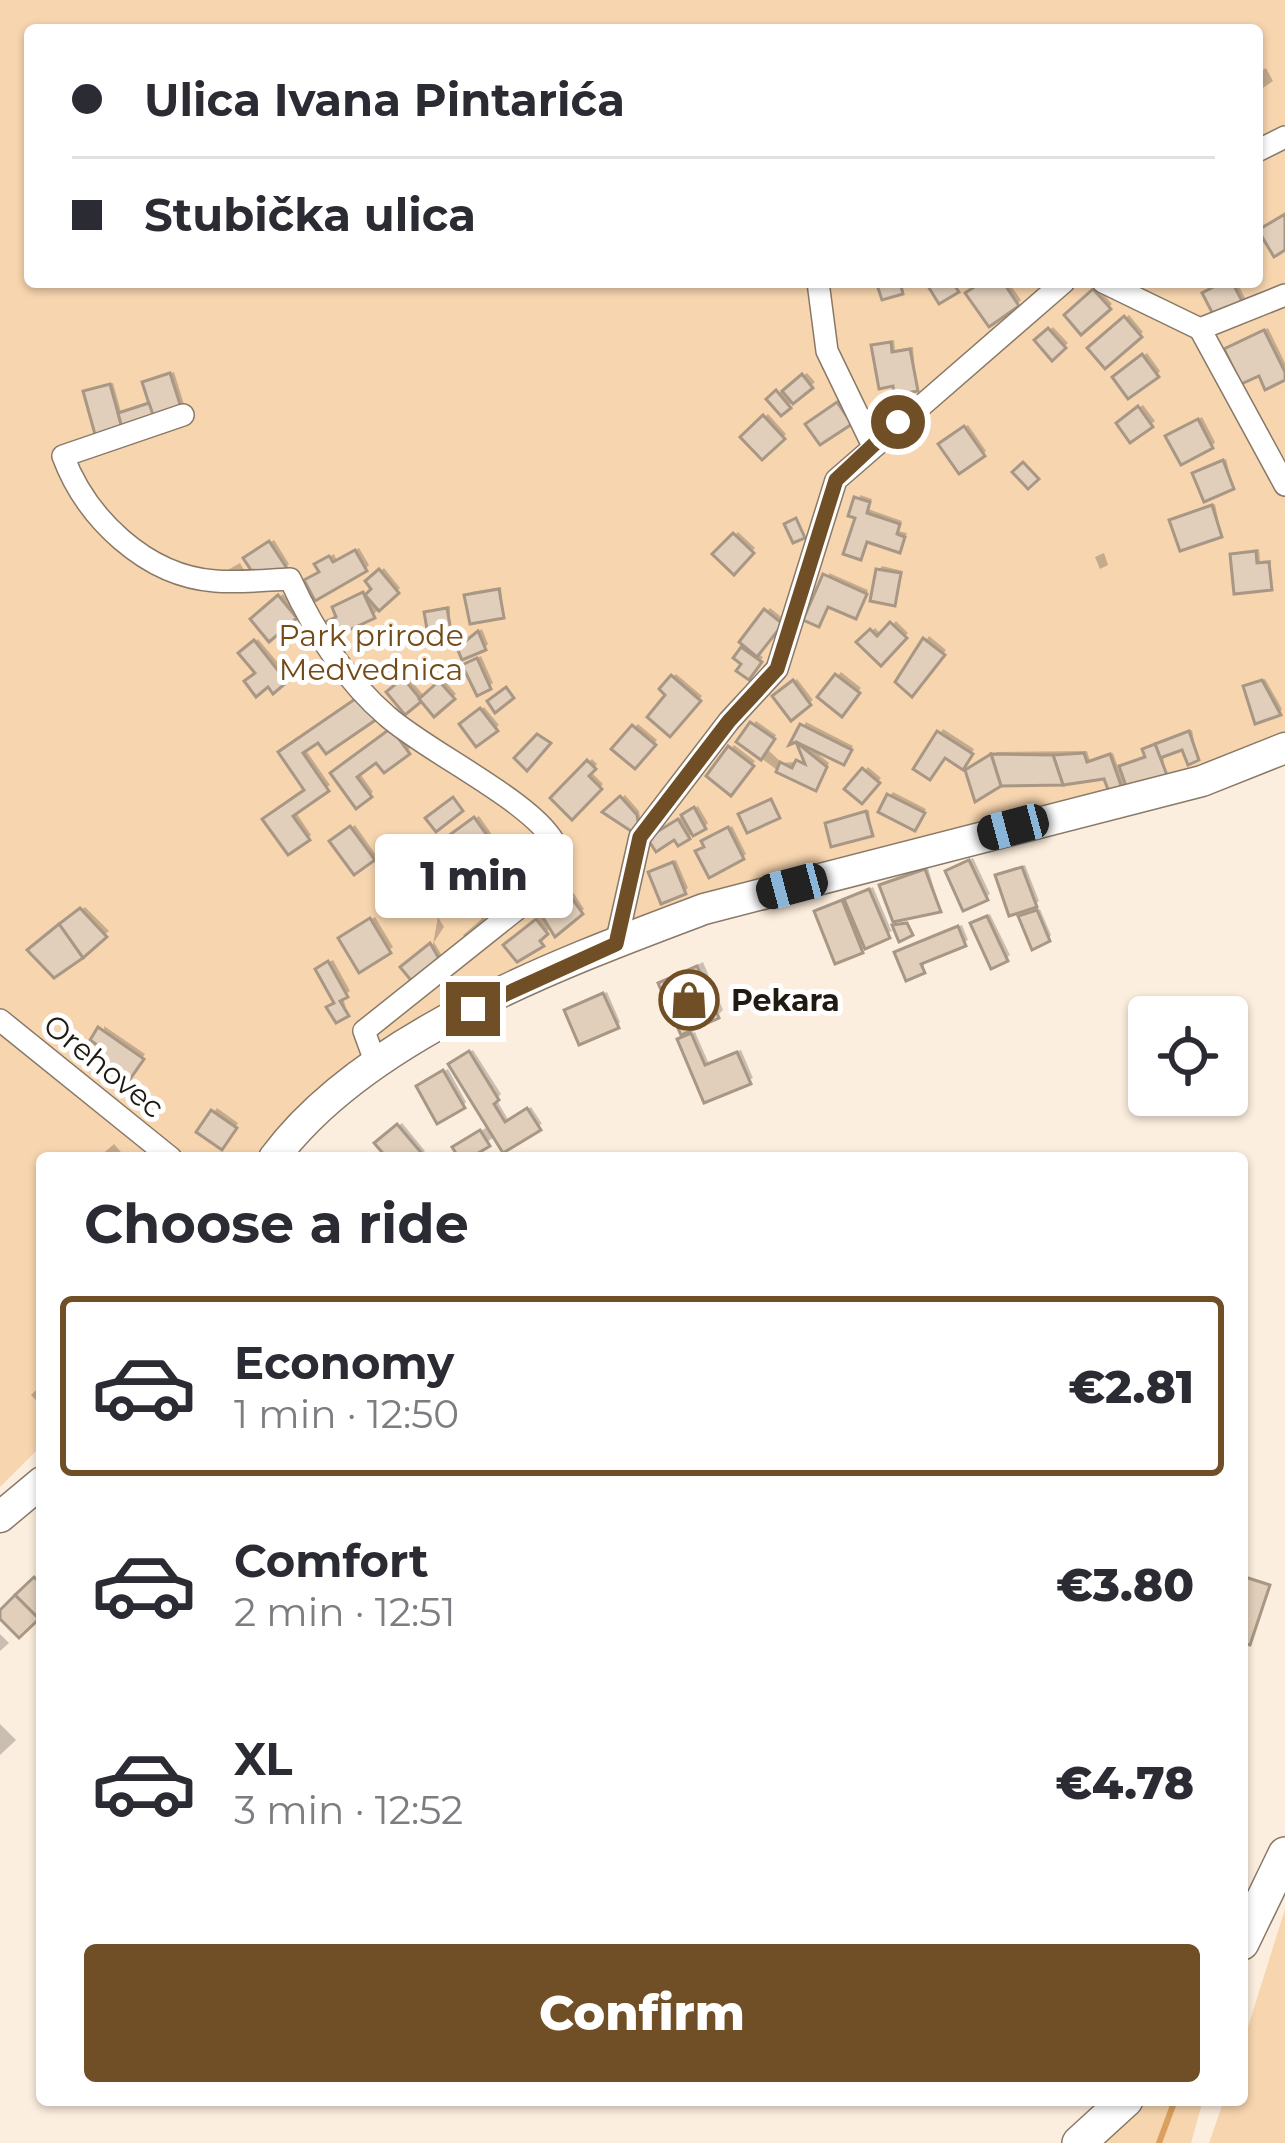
<!DOCTYPE html>
<html lang="en">
<head>
<meta charset="utf-8">
<style>
	:root { --surface:#fff; --page:#f2f2f3; --text:#2b2b33; --muted:#7c7c81; --line:#e1e1e2; --accent:#704e26 }
	body { margin:0; font-family:Montserrat,sans-serif; background:var(--page); color:var(--text); height:100vh; display:flex; flex-direction:column; font-size:45px; white-space:nowrap }
	* { box-sizing:border-box; margin:0 }
	p { font-size:39px; color:var(--muted) }
	.icon { flex:none; width:66px; height:66px; fill:none; stroke:currentColor; stroke-width:2; stroke-linecap:round; stroke-linejoin:round }
	.map { position:relative; flex:1; overflow:hidden }
	.details { position:absolute; left:36px; top:1152px; width:1212px; height:954px; display:flex; flex-direction:column; background:var(--surface); border-radius:12px; box-shadow:0 3px 9px #0004 }
	.details>* { flex:none }
	.banner { position:absolute; left:24px; top:24px; width:1239px; height:264px; border-radius:12px; box-shadow:0 3px 9px #0004; display:grid; align-content:center; height:264px; padding:0 48px; background:var(--surface) }
	.controls { position:absolute; left:1128px; top:996px; display:grid; gap:24px }
	.controls a { display:grid; place-items:center; width:120px; height:120px; border-radius:12px; background:var(--surface); box-shadow:0 3px 9px #0004; font-size:60px }
	.end { position:absolute; width:54px; height:54px; margin:-27px; border:15px solid #704e26; background:#fff; box-shadow:0 0 0 6px #fff }
	.from { border-radius:50% }
	.bubble { position:absolute; height:84px; border-radius:12px; background:var(--surface); box-shadow:0 3px 9px #0004; font-size:39px; font-weight:800; line-height:84px; text-align:center }
	.car { position:absolute; width:36px; height:72px; margin:-36px -18px; border-radius:15px; box-shadow:0 0 9px 3px #0007; background:linear-gradient(#222 24%,#8ab4d8 0 40%,#222 0 76%,#8ab4d8 0 86%,#222 0) }
	.banner b { display:flex; align-items:center; gap:42px; height:114px; font-size:45px }
	.banner b+b { border-top:3px solid var(--line) }
	.banner i { width:30px; height:30px; background:var(--text) }
	ul { padding:0; list-style:none }
	li { display:flex; align-items:center; gap:36px; height:180px; margin:0 24px 18px; padding:0 24px; border:6px solid transparent; border-radius:12px }
	li div { flex:1 }
	li b { display:block; font-size:45px }
	li em { font-style:normal; font-weight:800 }
	li.selected { border-color:var(--accent) }
	li>.icon { width:108px; height:108px; stroke-width:1.5 }
	h2 { padding:0 48px; font-size:54px; line-height:144px }
	.button { display:flex; gap:24px; margin-top:auto; padding:24px 48px }
	.button a { flex:1; height:138px; border-radius:12px; background:var(--accent); color:#fff; font-size:48px; font-weight:800; line-height:138px; text-align:center }
	.map>svg:first-child { display:block }
	.green { fill:#f7d5af; fill-rule:evenodd }
	.shadow { fill:#0003 }
	.lines { fill:none; stroke-linecap:round; stroke-linejoin:round }
	.stream { stroke:#daa15e; stroke-width:6 }
	.building { fill:#e1cfbb; stroke:#a89785; stroke-width:3 }
	.minor-casing { stroke:#897967; stroke-width:24 }
	.secondary-casing { stroke:#897967; stroke-width:33 }
	.primary-casing { stroke:#897967; stroke-width:36 }
	.minor { stroke:#fff; stroke-width:21 }
	.secondary { stroke:#fff; stroke-width:30 }
	.primary { stroke:#fff; stroke-width:33 }
	.route { stroke:#704e26; stroke-width:15 }
	.labels { text-anchor:middle; dominant-baseline:central; stroke-width:10; stroke-linejoin:round; paint-order:stroke }
	.park-label { font-size:30px; fill:#724b19; stroke:#fff }
	.poi-label { font-size:30px; font-weight:bold; fill:#211a13; stroke:#fff; text-anchor:start }
	.street-label { font-size:30px; fill:#211a13; stroke:#fff }
</style>
</head>
<body>
<div class="map">
<svg width="1285" height="2143" viewBox="0 0 1285 2143">
	<rect width="100%" height="100%" fill="#fceede"/>
	<g class="green">
		<path d="M0 0H1285V733L1071 814 738 900 473 1009 268 1158H42V1445L0 1487ZM30 30H1257V282H30Z"/>
		<path d="M1285 1909V2143H1209L1224 2100H1242V2046Z"/>
		<path d="M1146 2100H1203L1191 2143H1102Z"/>
	</g>
	<g class="shadow">
		<path d="M1266 68 1273 81 1257 92V73Z"/>
		<path d="M985 282H1008L1021 300 1017 304Z"/>
		<path d="M1225 282H1237L1245 298 1242 301Z"/>
		<path d="M1098 288 1112 304 1081 331 1068 315Z"/>
		<path d="M1129 315 1143 332 1106 365 1091 348Z"/>
		<path d="M1053 327 1068 343 1053 356 1038 341Z"/>
		<path d="M1268 328 1285 363V377L1260 372 1231 346Z"/>
		<path d="M894 340 895 350 913 347 916 388 874 346Z"/>
		<path d="M1147 353 1160 371 1157 375 1119 374Z"/>
		<path d="M174 372 188 417 124 439 87 392 113 383 121 412 152 402 149 380Z"/>
		<path d="M807 373 815 382 781 412 770 399Z"/>
		<path d="M1143 405 1155 421 1131 439 1123 420Z"/>
		<path d="M768 414 786 434 762 456 744 437Z"/>
		<path d="M1202 417 1215 442 1212 446 1172 433Z"/>
		<path d="M968 425 986 451 983 454 945 441Z"/>
		<path d="M1226 459 1233 487 1195 473 1199 470Z"/>
		<path d="M860 495 872 499 868 509 902 521 898 531 907 533 899 550 869 540 861 557Z"/>
		<path d="M1215 504 1221 534 1172 520 1176 517Z"/>
		<path d="M738 532 755 548 734 570 716 554Z"/>
		<path d="M274 540 289 564 286 567 251 555Z"/>
		<path d="M359 548 369 565 365 569 322 571V561L334 554 337 561Z"/>
		<path d="M1259 549 1260 561 1271 560 1270 587 1233 555Z"/>
		<path d="M1104 553 1108 565 1100 569 1095 557Z"/>
		<path d="M240 563 249 579 223 574 226 571Z"/>
		<path d="M882 566 903 571 894 603 879 570Z"/>
		<path d="M384 568 400 588 373 615 339 616V604L375 589 369 581Z"/>
		<path d="M829 573 868 590 858 612 829 604Z"/>
		<path d="M501 587 503 615 468 596 471 592Z"/>
		<path d="M283 594 299 612 270 637 254 619Z"/>
		<path d="M450 606V628L427 613 431 610Z"/>
		<path d="M770 608 784 619 757 653 763 657 752 672 745 663 743 642Z"/>
		<path d="M896 621 908 633 881 662 861 642 875 628 882 635Z"/>
		<path d="M482 629 488 644 484 648 470 636Z"/>
		<path d="M929 636 946 650 912 693 899 681Z"/>
		<path d="M258 639 289 676 274 690 242 653Z"/>
		<path d="M481 656 493 683 489 686 465 665Z"/>
		<path d="M841 672 861 688 841 713 821 697Z"/>
		<path d="M676 674 702 696 670 733V695L663 689Z"/>
		<path d="M408 677 425 697 444 680 456 694 435 713 421 698 405 710 390 692Z"/>
		<path d="M797 679 813 700 791 716 776 696Z"/>
		<path d="M1265 679 1282 709 1279 713 1246 687Z"/>
		<path d="M484 707 499 725 477 743 463 724Z"/>
		<path d="M756 721 776 735 767 749 782 763 807 761 798 738 806 722 853 746 847 758 812 749 829 763 819 784 777 770 740 742Z"/>
		<path d="M638 724 657 740 635 765 615 748Z"/>
		<path d="M396 727 411 748 377 759 359 772 373 792 357 805 334 773Z"/>
		<path d="M943 729 974 749 966 762 945 755 917 768Z"/>
		<path d="M1192 730 1197 758 1184 746 1163 754 1165 772 1121 788 1106 776 972 767 997 752 1087 751 1090 761 1113 753 1119 770 1147 756 1149 746Z"/>
		<path d="M319 739 305 749 330 785 295 811 311 835 308 838 266 819 308 789 285 749Z"/>
		<path d="M734 745 755 761 731 792 710 776Z"/>
		<path d="M592 759 597 764 591 772 603 784 572 816 554 798Z"/>
		<path d="M868 767 881 778 862 800 849 789Z"/>
		<path d="M893 792 926 809 918 824 890 796Z"/>
		<path d="M625 795 639 811 642 831 607 812Z"/>
		<path d="M698 806 708 823 705 826 688 837 655 835Z"/>
		<path d="M869 810 871 833 828 824 832 820Z"/>
		<path d="M479 816 493 836 490 839 441 844Z"/>
		<path d="M355 825 376 855 373 858 336 838Z"/>
		<path d="M732 826 746 854 742 857 707 846 708 838Z"/>
		<path d="M973 858 990 894 986 897 952 868Z"/>
		<path d="M676 860 688 888 684 891 652 872Z"/>
		<path d="M1025 865 1039 901 1026 913 1040 909 1051 935 1048 939 1022 917 1034 904 999 876Z"/>
		<path d="M928 868 940 909 883 885 886 882Z"/>
		<path d="M873 887 891 930 908 924 912 932 901 938 896 928 862 950 818 912Z"/>
		<path d="M571 889 584 909 556 933 552 926 542 936V944L507 945Z"/>
		<path d="M85 907 109 931 55 974 32 950Z"/>
		<path d="M990 914 1010 955 1006 958 977 920Z"/>
		<path d="M375 917 393 947 360 969 345 935Z"/>
		<path d="M438 917 444 927 434 942 446 963 404 967 433 944Z"/>
		<path d="M484 917 493 928 477 952 463 935Z"/>
		<path d="M962 925 968 940 924 959V971L901 949Z"/>
		<path d="M333 960 350 991 343 996 347 1014 322 966Z"/>
		<path d="M703 962 723 1010 717 1016 662 983Z"/>
		<path d="M607 992 620 1022 617 1026 571 1007Z"/>
		<path d="M104 1026 145 1054 131 1075 105 1047Z"/>
		<path d="M695 1032 709 1064 741 1050 753 1078 706 1099 685 1036Z"/>
		<path d="M473 1050 501 1094 496 1099 509 1121 531 1107 542 1124 496 1136 462 1158 459 1144 489 1126 455 1061Z"/>
		<path d="M448 1069 466 1102 463 1106 423 1083Z"/>
		<path d="M217 1108 238 1123 225 1143 200 1131Z"/>
		<path d="M402 1123 425 1151 417 1158H391L378 1143Z"/>
		<path d="M114 1144 126 1158H98Z"/>
		<path d="M42 1384V1407L31 1395Z"/>
		<path d="M0 1634 9 1643 0 1651Z"/>
		<path d="M0 1724 16 1740 0 1755Z"/>
	</g>
	<g class="lines">
		<path class="stream" d="M1159 2143 1175 2100"/>
	</g>
	<g class="building">
		<path d="M1285 214V250L1274 257 1258 230Z"/>
		<path d="M876 282H900L903 294 882 300Z"/>
		<path d="M952 282 959 292 939 304 926 283Z"/>
		<path d="M982 282H1003L1019 306 989 327 965 293Z"/>
		<path d="M1223 282H1232L1243 303 1215 318 1202 293Z"/>
		<path d="M1093 289 1111 309 1081 335 1064 315Z"/>
		<path d="M1124 316 1142 337 1105 369 1087 348Z"/>
		<path d="M1048 328 1066 348 1052 361 1034 340Z"/>
		<path d="M1264 330 1285 372V380L1265 390 1259 376 1241 384 1224 349Z"/>
		<path d="M891 342 892 352 910 349 918 391 894 395 893 386 879 389 871 345Z"/>
		<path d="M1142 354 1159 377 1128 399 1112 377Z"/>
		<path d="M170 373 186 423 158 432 142 382Z"/>
		<path d="M802 374 813 388 793 404 782 391Z"/>
		<path d="M110 384 126 442 99 449 83 391Z"/>
		<path d="M776 390 791 408 781 416 766 399Z"/>
		<path d="M837 402 852 424 820 445 805 424Z"/>
		<path d="M149 403 154 418 122 428 118 413Z"/>
		<path d="M1138 406 1153 427 1130 443 1116 423Z"/>
		<path d="M763 415 785 439 762 460 740 437Z"/>
		<path d="M1198 419 1213 448 1181 465 1165 436Z"/>
		<path d="M964 426 985 456 959 474 938 444Z"/>
		<path d="M1223 460 1234 489 1204 502 1192 473Z"/>
		<path d="M1023 462 1039 479 1028 489 1012 472Z"/>
		<path d="M854 497 870 502 867 513 900 524 897 534 905 537 900 553 867 542 861 560 843 554 855 518 848 516Z"/>
		<path d="M1212 505 1222 537 1180 551 1169 520Z"/>
		<path d="M796 518 805 538 793 543 784 524Z"/>
		<path d="M733 533 754 553 734 575 712 554Z"/>
		<path d="M269 541 288 570 262 587 243 558Z"/>
		<path d="M355 550 367 571 315 601 304 580 319 572 314 564 329 556 333 562Z"/>
		<path d="M1256 551 1257 563 1269 562 1272 590 1234 594 1230 554Z"/>
		<path d="M379 569 399 593 379 611 365 595 371 589 365 581Z"/>
		<path d="M876 569 901 573 895 606 870 601Z"/>
		<path d="M823 574 867 594 856 619 828 607 819 627 803 620Z"/>
		<path d="M499 589 504 618 470 624 464 595Z"/>
		<path d="M363 592 375 618 334 637 327 621 336 617 332 607Z"/>
		<path d="M278 595 297 618 269 642 250 619Z"/>
		<path d="M447 608 451 631 428 635 424 612Z"/>
		<path d="M764 609 783 624 757 657 739 642Z"/>
		<path d="M890 622 907 638 881 666 856 642 870 629 877 636Z"/>
		<path d="M478 631 486 650 462 660 457 648Z"/>
		<path d="M923 638 945 655 912 697 895 682Z"/>
		<path d="M254 640 287 682 273 694 268 687 256 697 244 681 255 673 238 653Z"/>
		<path d="M741 647 762 662 749 680 736 671 741 664 733 658Z"/>
		<path d="M477 658 491 689 477 696 462 665Z"/>
		<path d="M835 674 860 693 842 717 817 697Z"/>
		<path d="M671 675 701 701 670 737 647 717 665 695 659 689Z"/>
		<path d="M403 678 422 701 405 715 386 692Z"/>
		<path d="M793 680 811 705 791 721 772 696Z"/>
		<path d="M1262 680 1281 715 1255 724 1243 686Z"/>
		<path d="M439 681 455 699 434 717 419 699Z"/>
		<path d="M506 687 514 698 495 713 487 701Z"/>
		<path d="M361 695 377 719 326 754 318 743 303 753 329 791 293 816 310 840 288 855 262 819 304 790 278 752Z"/>
		<path d="M480 708 498 731 476 747 459 724Z"/>
		<path d="M750 722 775 739 761 760 736 742Z"/>
		<path d="M800 724 852 750 844 765 796 742 789 745Z"/>
		<path d="M632 725 656 745 635 769 611 749Z"/>
		<path d="M391 728 410 754 384 773 376 763 357 777 372 797 356 809 330 773Z"/>
		<path d="M937 731 973 754 963 770 945 758 930 780 913 769Z"/>
		<path d="M1189 731 1199 760 1188 765 1182 750 1160 758 1155 744Z"/>
		<path d="M537 734 551 743 527 771 514 758Z"/>
		<path d="M796 742 827 767 816 791 776 772 780 762 792 768 796 760 805 764Z"/>
		<path d="M1155 744 1167 775 1127 789 1119 766 1145 757 1142 749Z"/>
		<path d="M728 746 754 766 731 796 706 776Z"/>
		<path d="M1084 753 1087 762 1110 754 1123 791 1110 795 1104 779 1063 785 1053 755Z"/>
		<path d="M991 754 1053 755 1063 785 1001 786Z"/>
		<path d="M991 754 1001 786 975 802 965 770Z"/>
		<path d="M587 760 596 769 589 776 602 789 572 820 550 798Z"/>
		<path d="M862 768 880 783 862 804 844 789Z"/>
		<path d="M887 794 925 813 915 831 878 812Z"/>
		<path d="M620 796 637 815 640 837 602 812Z"/>
		<path d="M453 797 463 811 436 832 425 818Z"/>
		<path d="M771 799 780 818 747 833 738 814Z"/>
		<path d="M694 807 706 829 693 836 681 815Z"/>
		<path d="M866 811 873 836 831 847 825 823Z"/>
		<path d="M474 817 492 842 450 871 433 847Z"/>
		<path d="M678 819 690 839 678 846 674 840 656 852 647 838Z"/>
		<path d="M350 826 375 860 354 875 329 841Z"/>
		<path d="M728 827 744 859 709 878 695 851 704 847 701 841Z"/>
		<path d="M969 860 988 900 963 911 945 871Z"/>
		<path d="M673 862 686 894 661 904 648 872Z"/>
		<path d="M1022 867 1037 907 1009 916 995 875Z"/>
		<path d="M925 869 941 912 893 922 879 885Z"/>
		<path d="M869 889 890 938 865 949 844 899Z"/>
		<path d="M566 890 583 914 555 937 539 911Z"/>
		<path d="M487 892 497 904 482 917 473 905Z"/>
		<path d="M842 900 863 953 835 964 814 911Z"/>
		<path d="M80 908 107 937 83 958 59 924Z"/>
		<path d="M1037 910 1050 941 1032 950 1018 916Z"/>
		<path d="M987 916 1008 961 991 969 970 923Z"/>
		<path d="M370 918 391 953 359 973 338 938Z"/>
		<path d="M536 919 548 934 540 941 544 946 517 962 503 945Z"/>
		<path d="M907 923 913 935 899 942 892 925Z"/>
		<path d="M59 924 83 958 54 978 27 950Z"/>
		<path d="M958 926 966 946 921 964 925 973 906 981 894 952Z"/>
		<path d="M430 943 445 969 419 990 400 967Z"/>
		<path d="M328 961 348 997 340 1001 349 1016 336 1023 326 1007 334 1003 315 969Z"/>
		<path d="M697 966 719 1018 681 1035 658 983Z"/>
		<path d="M603 993 619 1028 579 1045 564 1010Z"/>
		<path d="M98 1027 144 1059 128 1082 94 1059 101 1048 90 1040Z"/>
		<path d="M691 1033 705 1065 737 1052 751 1084 704 1103 677 1039Z"/>
		<path d="M469 1051 499 1100 494 1104 505 1122 527 1108 541 1130 503 1153 448 1064Z"/>
		<path d="M443 1070 465 1108 437 1124 416 1086Z"/>
		<path d="M211 1110 237 1128 222 1150 196 1132Z"/>
		<path d="M397 1124 424 1156 422 1158H387L374 1143Z"/>
		<path d="M480 1130 490 1146 470 1158H459L452 1147Z"/>
		<path d="M1242 1576 1270 1585 1250 1645 1242 1643Z"/>
		<path d="M34 1577 42 1585V1622L15 1595Z"/>
		<path d="M15 1595 39 1619 19 1638 0 1619V1610Z"/>
	</g>
	<g class="lines">
		<g class="minor-casing">
			<g id="minor">
				<path d="M1257 151 1285 137"/>
				<path d="M818 282 827 351 872 444"/>
				<path d="M1103 282 1200 329 1285 295"/>
				<path d="M1200 329 1285 485"/>
				<path d="M183 415 63 456C86 518 146 576 215 581 239 583 266 580 290 579 313 629 345 680 387 716 427 752 538 804 556 846 560 854 560 866 561 874L364 1031 376 1064"/>
				<path d="M616 944 640 837 729 721 777 669 836 480 1064 282"/>
				<path d="M0 1020 171 1158"/>
			</g>
		</g>
		<g class="secondary-casing">
			<g id="secondary">
				<path d="M274 1158C365 1035 563 962 704 909L1202 781 1285 748"/>
				<path d="M0 1517 42 1482"/>
			</g>
		</g>
		<g class="primary-casing">
			<g id="primary">
				<path d="M1242 1943 1285 1854"/>
				<path d="M1079 2143 1126 2100"/>
			</g>
		</g>
		<use href="#minor" class="minor"/>
		<use href="#secondary" class="secondary"/>
		<use href="#primary" class="primary"/>
	</g>
	<g class="lines">
		<path class="route" d="M473 1009 616 944 640 837 729 721 777 669 836 480 898 422"/>
	</g>
	<defs>
		<g id="shop-ring" transform="scale(3)"><circle r="9.5" fill="#fff" stroke="#704e26" stroke-width="1.5"/><path d="M-5-2.5h2.3a2.7 3.5 0 0 1 5.4 0H5L5.5 6h-11ZM-1.5-2.5h3a1.5 2.3 0 0 0-3 0Z" fill="#704e26"/></g>
	</defs>
	<g fill-rule="evenodd">
		<use href="#shop-ring" x="689" y="1000"/>
	</g>
	<g class="labels">
		<g class="park-label">
			<text x="371" y="635">Park prirode<tspan x="371" dy="34">Medvednica</tspan></text>
		</g>
		<g class="poi-label">
			<text x="731" y="1000">Pekara</text>
		</g>
		<g class="street-label">
			<text transform="translate(104 1066) rotate(39)">Orehovec</text>
		</g>
	</g>
</svg>
<div class="controls">
<a><svg class="icon" aria-label="locate" viewBox="0 0 24 24"><circle cx="12" cy="12" r="6"/><path d="M12 2v4M12 18v4M2 12h4M18 12h4"/></svg></a>
</div>
<i class="end from" style="left:898px;top:422px"></i>
<i class="end" style="left:473px;top:1009px"></i>
<div class="bubble" style="left:375px;top:834px;width:198px">1 min</div>
<i class="car" style="left:1013px;top:827px;rotate:255deg"></i>
<i class="car" style="left:792px;top:886px;rotate:255deg"></i>
<div class="banner">
<b><i class="from"></i>Ulica Ivana Pintarića</b>
<b><i></i>Stubička ulica</b>
</div>
<section class="details">
<h2>Choose a ride</h2>
<ul>
<li class="selected"><svg class="icon" aria-label="car" viewBox="0 0 24 24"><path d="M5 17H2v-5l4-1 3-4h7l3 4 3 1v5h-3M9 17h6M6 11h13"/><circle cx="7" cy="17" r="2"/><circle cx="17" cy="17" r="2"/></svg><div><b>Economy</b><p>1 min · 12:50</p></div><em>€2.81</em></li>
<li><svg class="icon" aria-label="car" viewBox="0 0 24 24"><path d="M5 17H2v-5l4-1 3-4h7l3 4 3 1v5h-3M9 17h6M6 11h13"/><circle cx="7" cy="17" r="2"/><circle cx="17" cy="17" r="2"/></svg><div><b>Comfort</b><p>2 min · 12:51</p></div><em>€3.80</em></li>
<li><svg class="icon" aria-label="car" viewBox="0 0 24 24"><path d="M5 17H2v-5l4-1 3-4h7l3 4 3 1v5h-3M9 17h6M6 11h13"/><circle cx="7" cy="17" r="2"/><circle cx="17" cy="17" r="2"/></svg><div><b>XL</b><p>3 min · 12:52</p></div><em>€4.78</em></li>
</ul>
<div class="button"><a>Confirm</a></div>
</section>
</div>
</body>
</html>
